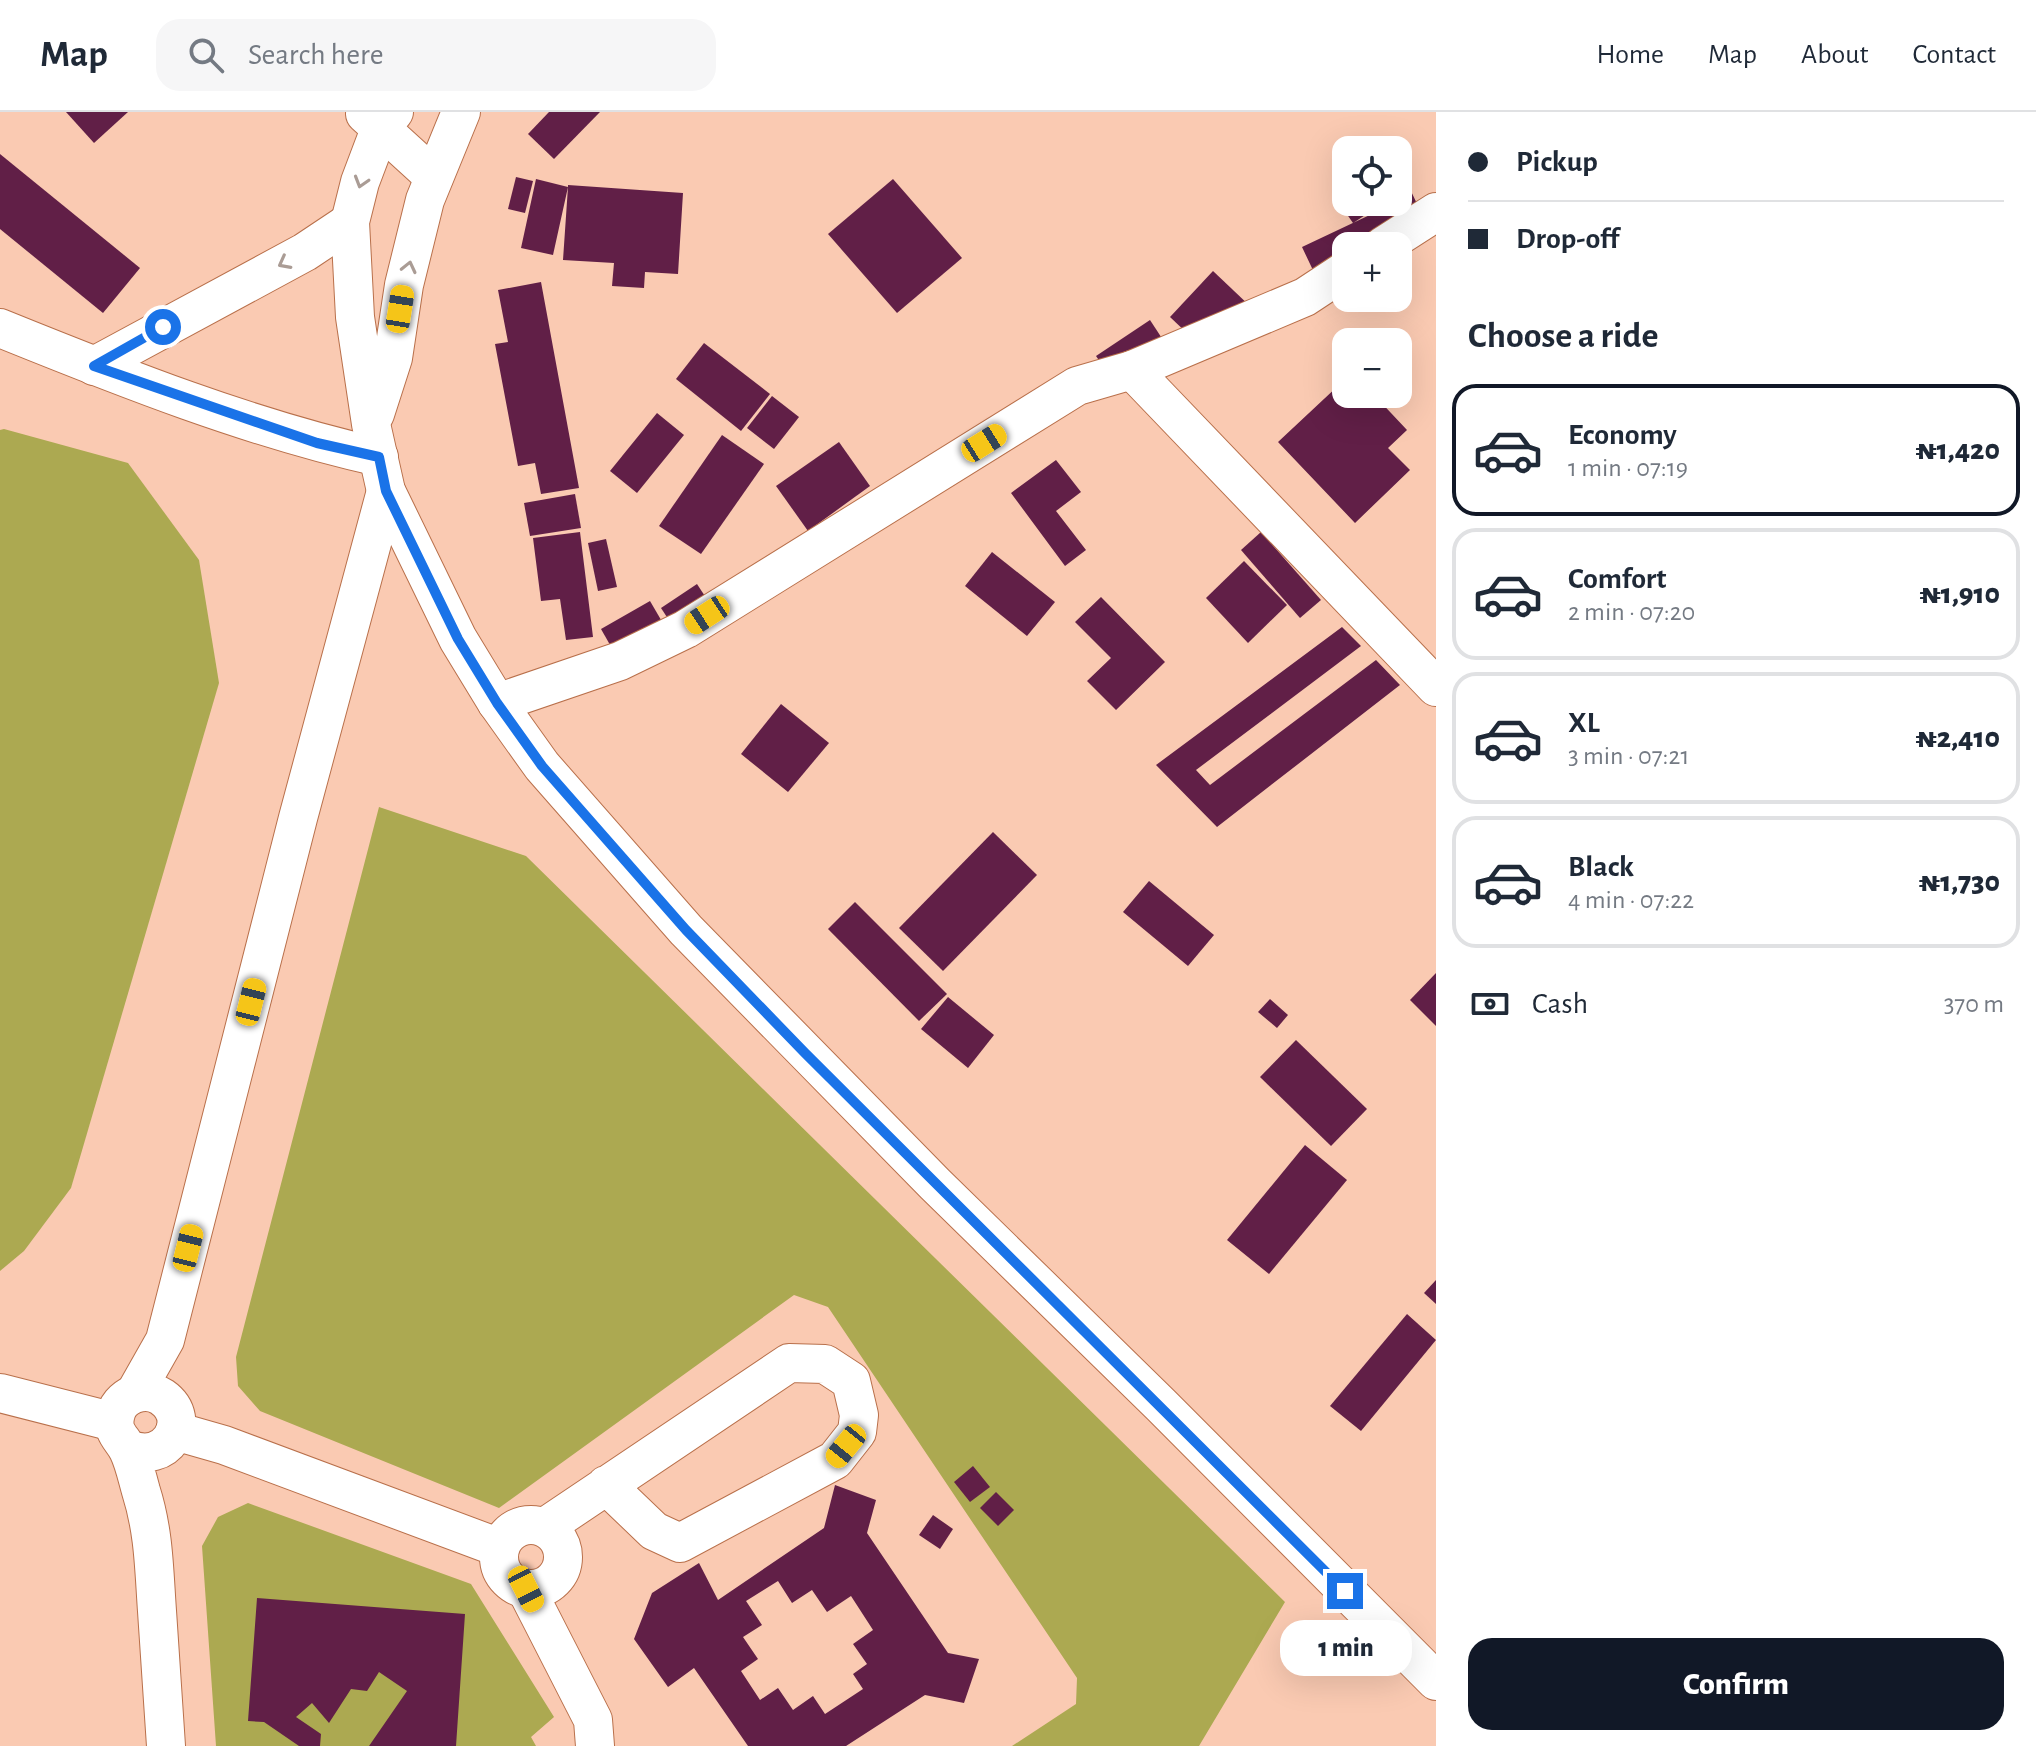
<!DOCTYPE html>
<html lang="en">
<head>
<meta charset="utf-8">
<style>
	:root { --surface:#fff; --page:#f6f6f7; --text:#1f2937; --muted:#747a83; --line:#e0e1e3; --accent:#111827 }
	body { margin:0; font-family:"Alegreya Sans",sans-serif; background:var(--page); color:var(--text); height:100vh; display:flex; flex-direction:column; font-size:30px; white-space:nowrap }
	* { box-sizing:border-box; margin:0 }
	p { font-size:26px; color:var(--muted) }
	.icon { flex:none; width:44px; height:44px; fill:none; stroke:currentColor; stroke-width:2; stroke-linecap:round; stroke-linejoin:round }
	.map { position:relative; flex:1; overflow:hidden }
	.panel { display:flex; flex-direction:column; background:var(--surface); width:600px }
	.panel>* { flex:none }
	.hud { display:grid; align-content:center; height:176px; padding:0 32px; background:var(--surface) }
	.buttons { position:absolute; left:1332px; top:24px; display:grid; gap:16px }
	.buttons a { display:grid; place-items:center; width:80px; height:80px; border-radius:16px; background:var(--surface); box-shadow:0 8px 32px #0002; font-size:40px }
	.end { position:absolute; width:36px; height:36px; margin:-18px; border:10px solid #1a73e8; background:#fff; box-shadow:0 0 0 4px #fff }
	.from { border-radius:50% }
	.bubble { position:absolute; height:56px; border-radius:24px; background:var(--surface); box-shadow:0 8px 32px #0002; font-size:26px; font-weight:800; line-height:56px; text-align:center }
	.car { position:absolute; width:24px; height:48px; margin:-24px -12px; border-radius:10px; box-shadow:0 0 6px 2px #0007; background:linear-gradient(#f5c518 24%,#345 0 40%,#f5c518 0 76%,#345 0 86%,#f5c518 0) }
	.hud b { display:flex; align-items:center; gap:28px; height:76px; font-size:30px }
	.hud b+b { border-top:2px solid var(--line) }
	.hud i { width:20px; height:20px; background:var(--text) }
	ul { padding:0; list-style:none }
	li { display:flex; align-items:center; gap:24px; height:132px; margin:0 16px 12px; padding:0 16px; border:4px solid var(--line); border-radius:24px }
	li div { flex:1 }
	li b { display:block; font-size:30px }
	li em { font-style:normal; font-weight:800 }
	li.on { border-color:var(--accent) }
	li>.icon { width:72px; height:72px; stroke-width:1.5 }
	h2 { padding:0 32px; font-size:36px; line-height:96px }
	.pay { display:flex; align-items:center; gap:20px; height:88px; padding:0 32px; font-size:30px }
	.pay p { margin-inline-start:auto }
	.button { display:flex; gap:16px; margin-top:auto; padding:16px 32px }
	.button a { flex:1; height:92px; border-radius:24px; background:var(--accent); color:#fff; font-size:32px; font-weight:800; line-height:92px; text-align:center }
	header { display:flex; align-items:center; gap:48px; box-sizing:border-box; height:112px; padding:0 40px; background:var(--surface); border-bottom:2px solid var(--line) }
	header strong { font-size:38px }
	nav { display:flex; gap:44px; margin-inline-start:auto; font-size:28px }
	.search { width:560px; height:72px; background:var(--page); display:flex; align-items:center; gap:20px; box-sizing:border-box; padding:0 28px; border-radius:24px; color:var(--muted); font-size:30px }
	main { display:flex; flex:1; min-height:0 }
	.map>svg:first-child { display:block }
	.green { fill:#aca951 }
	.building { fill:#611f47; fill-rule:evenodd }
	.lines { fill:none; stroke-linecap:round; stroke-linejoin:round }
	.minor-casing { stroke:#b9704b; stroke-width:40 }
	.minor { stroke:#fff; stroke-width:38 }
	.oneway { stroke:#aa9c95 }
	.route { stroke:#1a73e8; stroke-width:10 }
</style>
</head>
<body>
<header>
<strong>Map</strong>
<div class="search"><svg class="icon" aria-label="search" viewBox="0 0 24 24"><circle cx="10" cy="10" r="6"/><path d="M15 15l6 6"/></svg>Search here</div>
<nav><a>Home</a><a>Map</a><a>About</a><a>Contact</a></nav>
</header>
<main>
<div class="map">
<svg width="1436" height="1634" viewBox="0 0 1436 1634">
	<rect width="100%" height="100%" fill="#facab2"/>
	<g class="green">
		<path d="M4 317 128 351 199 448 219 571 71 1076 24 1139 0 1159V318Z"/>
		<path d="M379 695 526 744 1285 1490 1199 1634H1012L1076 1592 1077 1566 828 1195 794 1183 499 1396 260 1299 238 1274 236 1245Z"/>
		<path d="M248 1391 471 1472 554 1605 531 1625 536 1634H216L202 1434 218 1405Z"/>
	</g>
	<g class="building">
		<path d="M66 0H128L94 31Z"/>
		<path d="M549 0H600L554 47 528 22Z"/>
		<path d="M0 42 140 156 103 201 0 117Z"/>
		<path d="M1398 52 1431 121 1398 134H1346V160L1320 173 1302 135 1374 101 1373 98 1353 111 1337 88 1346 83V90H1398Z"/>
		<path d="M516 65 533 69 525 101 508 97Z"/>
		<path d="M536 67 568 75V73L683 81 678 162 645 160 644 176 612 174 614 151 563 148 568 75 553 143 521 136Z"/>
		<path d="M893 67 962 146 897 201 828 122Z"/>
		<path d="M1213 159 1252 196 1208 241 1170 205Z"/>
		<path d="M541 170 579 376 541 382 535 351 518 354 495 232 508 230 498 178Z"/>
		<path d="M1150 208 1167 234 1114 270 1096 244Z"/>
		<path d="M704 231 770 282 741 319 676 267Z"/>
		<path d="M1340 272 1346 282H1349L1363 296 1375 284 1407 318 1388 336 1410 358 1355 411 1278 330Z"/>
		<path d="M772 284 799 305 774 337 747 316Z"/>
		<path d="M657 301 684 323 637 381 610 359Z"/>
		<path d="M722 323 764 352 701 442 659 414Z"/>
		<path d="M839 330 870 374 808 419 776 374Z"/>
		<path d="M1056 348 1081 380 1056 399 1086 438 1065 454 1011 381Z"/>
		<path d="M575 382 581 416 530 424 524 391Z"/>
		<path d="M580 420 593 525 566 528 560 487 541 489 533 426Z"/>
		<path d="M1261 420 1321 488 1300 506 1241 438Z"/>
		<path d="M606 427 617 475 598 479 588 431Z"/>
		<path d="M992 440 1055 490 1027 524 965 474Z"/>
		<path d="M1244 449 1287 493 1248 531 1206 486Z"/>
		<path d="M697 472 714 498 678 522 661 496Z"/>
		<path d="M1101 485 1165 550 1116 598 1087 569 1111 546 1075 510Z"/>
		<path d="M650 489 671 525 622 554 601 517Z"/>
		<path d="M1342 515 1361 534 1196 658 1210 673 1376 548 1400 573 1217 715 1156 653Z"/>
		<path d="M781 592 829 631 788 680 741 642Z"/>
		<path d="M993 720 1037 763 943 859 899 816Z"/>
		<path d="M1149 769 1214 823 1188 854 1123 800Z"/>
		<path d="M855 790 947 882 919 909 828 817Z"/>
		<path d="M1436 861V914L1410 888Z"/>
		<path d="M948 885 994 923 968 956 921 917Z"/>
		<path d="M1270 887 1288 903 1277 916 1258 900Z"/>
		<path d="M1296 928 1367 997 1331 1034 1260 965Z"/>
		<path d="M1305 1033 1347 1068 1269 1162 1227 1128Z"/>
		<path d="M1436 1168V1192L1424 1181Z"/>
		<path d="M1407 1202 1436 1228 1361 1319 1330 1294Z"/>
		<path d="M973 1354 990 1375 970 1390 954 1370Z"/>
		<path d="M835 1373 876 1388 867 1421 948 1541 979 1547 964 1591 925 1583 846 1634H748L694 1556 668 1575 634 1527 652 1481 699 1451 718 1488 824 1416ZM778 1469 792 1491 812 1478 827 1500 851 1484 873 1518 853 1532 867 1552 853 1562 863 1577 825 1602 813 1584 793 1598 778 1576 760 1588 741 1559 758 1547 743 1525 762 1513 746 1489Z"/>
		<path d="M996 1380 1014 1398 998 1414 980 1396Z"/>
		<path d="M933 1403 953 1417 940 1437 919 1423Z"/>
		<path d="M257 1486 465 1502 456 1634H369L407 1579 379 1560 367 1579 351 1577 329 1611 312 1591 296 1605 321 1622 320 1634H299L264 1610 248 1609Z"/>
	</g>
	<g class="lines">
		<g class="minor-casing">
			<g id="minor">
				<path d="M394 0 380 17 360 70 350 110 355 205 371 312 386 379 458 527 497 591 542 654 686 818 935 1072 1161 1293 1436 1569"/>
				<path d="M365 2 434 65"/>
				<path d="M1383 134 1436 100"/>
				<path d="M0 216C121 265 252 317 379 345"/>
				<path d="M94 254 305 140 350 110"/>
				<path d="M1132 258 1436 575"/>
				<path d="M375 302 393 246 404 173 425 88 461 0"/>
				<path d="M497 591 620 549 686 517 1077 274 1132 258 1305 185 1346 158"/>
				<path d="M0 1281 114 1310"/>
				<path d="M135 1281 165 1228 298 706 386 379"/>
				<path d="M175 1319 224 1333 500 1436"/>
				<path d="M127 1336C166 1355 195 1308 162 1285 144 1273 118 1284 115 1305 112 1321 122 1326 128 1338 134 1350 137 1365 141 1379 154 1420 154 1457 157 1499 160 1544 163 1589 166 1634"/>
				<circle cx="531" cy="1445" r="32"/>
				<path d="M545 1415 789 1251 825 1252 851 1269 859 1303 857 1320 835 1348 680 1431 654 1419 606 1373"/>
				<path d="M526 1477 593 1608 595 1634"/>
			</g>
		</g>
		<use href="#minor" class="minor"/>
	</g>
	<defs><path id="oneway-chevron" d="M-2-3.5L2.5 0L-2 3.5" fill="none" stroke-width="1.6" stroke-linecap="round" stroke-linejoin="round" transform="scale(2)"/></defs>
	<g class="oneway">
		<use href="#oneway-chevron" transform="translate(361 70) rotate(107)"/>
		<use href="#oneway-chevron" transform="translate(284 151) rotate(152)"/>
		<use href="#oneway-chevron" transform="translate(409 155) rotate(-77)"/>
	</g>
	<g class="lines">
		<path class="route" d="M163 215 94 254 317 331 379 345 386 379 458 527 497 591 542 654 686 818 805 941 1345 1479"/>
	</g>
</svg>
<div class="buttons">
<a><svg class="icon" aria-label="locate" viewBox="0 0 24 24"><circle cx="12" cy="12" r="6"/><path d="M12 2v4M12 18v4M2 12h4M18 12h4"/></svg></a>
<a>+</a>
<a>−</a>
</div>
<i class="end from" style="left:163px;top:215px"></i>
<i class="end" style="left:1345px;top:1479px"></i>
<div class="bubble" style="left:1280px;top:1508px;width:132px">1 min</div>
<i class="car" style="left:400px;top:197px;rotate:9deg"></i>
<i class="car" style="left:984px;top:331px;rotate:58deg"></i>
<i class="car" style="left:707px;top:503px;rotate:237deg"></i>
<i class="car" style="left:251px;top:890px;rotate:14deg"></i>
<i class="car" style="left:188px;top:1136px;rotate:14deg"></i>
<i class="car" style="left:846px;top:1334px;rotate:219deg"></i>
<i class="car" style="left:526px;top:1477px;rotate:153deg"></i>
</div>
<section class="panel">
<div class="hud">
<b><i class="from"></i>Pickup</b>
<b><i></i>Drop-off</b>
</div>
<h2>Choose a ride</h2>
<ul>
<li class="on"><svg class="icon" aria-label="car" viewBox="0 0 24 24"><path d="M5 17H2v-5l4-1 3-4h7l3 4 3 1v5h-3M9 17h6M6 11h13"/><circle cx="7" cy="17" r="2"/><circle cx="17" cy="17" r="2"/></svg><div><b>Economy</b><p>1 min · 07:19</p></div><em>₦1,420</em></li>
<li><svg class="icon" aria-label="car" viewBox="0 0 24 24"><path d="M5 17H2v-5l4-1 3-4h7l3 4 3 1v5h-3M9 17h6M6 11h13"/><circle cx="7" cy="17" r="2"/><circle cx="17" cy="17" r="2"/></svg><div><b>Comfort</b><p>2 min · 07:20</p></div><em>₦1,910</em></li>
<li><svg class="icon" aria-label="car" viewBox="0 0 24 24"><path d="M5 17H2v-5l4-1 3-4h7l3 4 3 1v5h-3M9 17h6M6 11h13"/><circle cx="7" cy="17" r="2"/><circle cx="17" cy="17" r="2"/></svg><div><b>XL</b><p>3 min · 07:21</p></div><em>₦2,410</em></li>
<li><svg class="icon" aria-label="car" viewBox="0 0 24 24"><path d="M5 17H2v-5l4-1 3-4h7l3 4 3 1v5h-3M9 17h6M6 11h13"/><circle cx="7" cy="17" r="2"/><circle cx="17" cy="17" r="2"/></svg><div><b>Black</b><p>4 min · 07:22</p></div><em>₦1,730</em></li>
</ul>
<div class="pay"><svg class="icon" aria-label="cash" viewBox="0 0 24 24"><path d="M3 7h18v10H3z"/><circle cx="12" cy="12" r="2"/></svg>Cash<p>370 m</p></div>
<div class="button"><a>Confirm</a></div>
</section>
</main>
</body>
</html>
